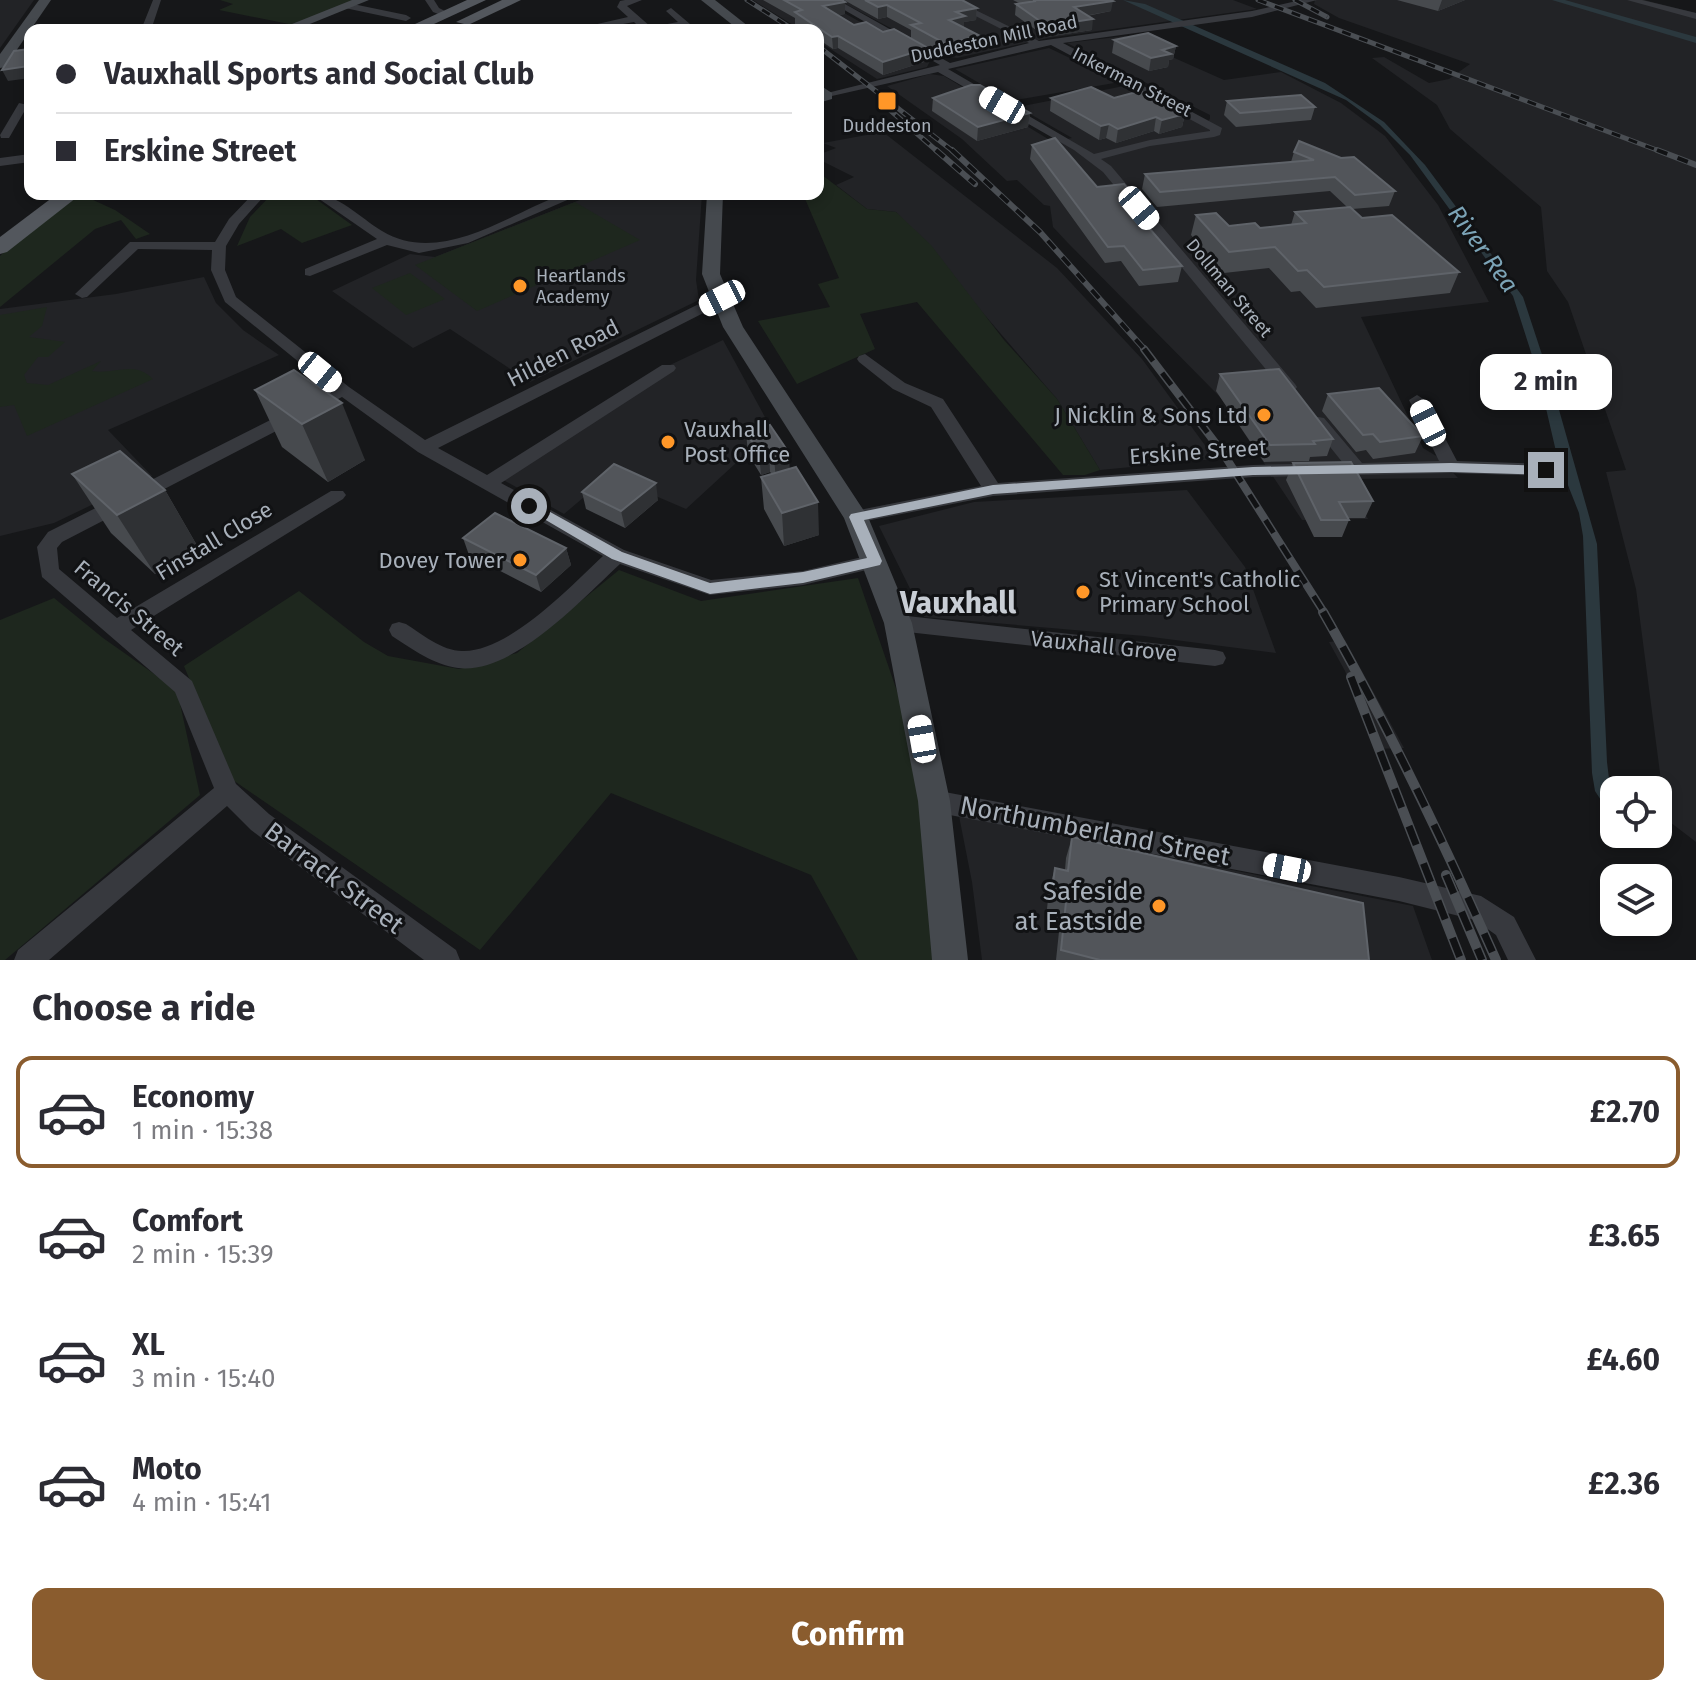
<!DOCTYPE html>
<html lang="en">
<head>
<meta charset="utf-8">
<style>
	:root { --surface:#fff; --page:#f7f7f7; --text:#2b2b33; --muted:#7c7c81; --line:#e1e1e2; --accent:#8a5c2e }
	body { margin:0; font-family:"Fira Sans",sans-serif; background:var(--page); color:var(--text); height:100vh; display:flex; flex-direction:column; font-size:30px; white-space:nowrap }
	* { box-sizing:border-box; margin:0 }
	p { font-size:26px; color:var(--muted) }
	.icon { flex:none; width:44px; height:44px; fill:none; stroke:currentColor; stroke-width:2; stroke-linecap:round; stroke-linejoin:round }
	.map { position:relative; height:960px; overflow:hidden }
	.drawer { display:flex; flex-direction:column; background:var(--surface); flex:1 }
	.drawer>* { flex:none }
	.top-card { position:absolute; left:24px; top:24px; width:800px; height:176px; border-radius:16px; box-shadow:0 4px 12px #0003; display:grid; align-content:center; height:176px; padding:0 32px; background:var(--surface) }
	.fabs { position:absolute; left:1600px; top:776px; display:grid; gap:16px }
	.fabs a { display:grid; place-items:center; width:72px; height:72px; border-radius:16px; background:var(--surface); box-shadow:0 4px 12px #0003; font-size:40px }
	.end { position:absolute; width:36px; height:36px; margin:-18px; border:10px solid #a8b0ba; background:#111; box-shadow:0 0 0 4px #111 }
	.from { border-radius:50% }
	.bubble { position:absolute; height:56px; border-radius:16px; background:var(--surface); box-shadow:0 4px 12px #0003; font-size:26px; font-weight:700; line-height:56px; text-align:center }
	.car { position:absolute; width:24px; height:48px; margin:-24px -12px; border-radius:10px; box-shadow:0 0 6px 2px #0007; background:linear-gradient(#fff 24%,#345 0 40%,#fff 0 76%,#345 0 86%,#fff 0) }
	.top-card b { display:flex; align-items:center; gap:28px; height:76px; font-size:30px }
	.top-card b+b { border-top:2px solid var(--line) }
	.top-card i { width:20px; height:20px; background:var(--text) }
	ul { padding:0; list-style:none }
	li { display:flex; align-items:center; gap:24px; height:112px; margin:0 16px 12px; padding:0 16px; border:4px solid transparent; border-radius:16px }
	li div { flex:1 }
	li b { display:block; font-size:30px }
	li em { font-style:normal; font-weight:700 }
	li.active { border-color:var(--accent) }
	li>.icon { width:72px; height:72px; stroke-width:1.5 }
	h2 { padding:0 32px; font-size:36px; line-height:96px }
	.button { display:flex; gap:16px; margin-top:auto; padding:16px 32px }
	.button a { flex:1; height:92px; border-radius:16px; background:var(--accent); color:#fff; font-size:32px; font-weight:700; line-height:92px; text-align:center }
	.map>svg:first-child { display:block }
	.built { fill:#222326 }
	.green { fill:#1e271e }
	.water { fill:#2b383e }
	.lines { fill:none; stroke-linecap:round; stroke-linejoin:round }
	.canal { fill:#2b383e; fill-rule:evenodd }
	.street { fill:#37393e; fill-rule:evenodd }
	.secondary { fill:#45494e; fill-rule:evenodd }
	.primary { fill:#53575d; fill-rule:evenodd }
	.rail-far3-casing { stroke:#4a4e53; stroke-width:5 }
	.rail-far2-casing { stroke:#4a4e53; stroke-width:6 }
	.rail-far1-casing { stroke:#4a4e53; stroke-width:8 }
	.rail-casing { stroke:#4a4e53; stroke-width:10 }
	.rail-far3 { stroke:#111214; stroke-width:3; stroke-dasharray:9; stroke-linecap:butt }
	.rail-far2 { stroke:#111214; stroke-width:4; stroke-dasharray:11; stroke-linecap:butt }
	.rail-far1 { stroke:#111214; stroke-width:5; stroke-dasharray:15; stroke-linecap:butt }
	.rail { stroke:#111214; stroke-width:7; stroke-dasharray:20; stroke-linecap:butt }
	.wall { fill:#474a4e }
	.shaded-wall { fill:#2f3134 }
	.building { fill:#52555a; stroke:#5f6369; stroke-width:2 }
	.route { fill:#a8b0ba }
	.poi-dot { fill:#ff9728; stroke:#111214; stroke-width:3 }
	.labels { text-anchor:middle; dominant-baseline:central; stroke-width:6; stroke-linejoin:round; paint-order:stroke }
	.far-street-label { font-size:18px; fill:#a8b0ba; stroke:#111214 }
	.far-poi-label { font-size:18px; fill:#a8b0ba; stroke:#111214 }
	.street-label { font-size:22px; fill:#a8b0ba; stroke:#111214 }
	.poi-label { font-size:22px; fill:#a8b0ba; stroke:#111214; text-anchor:end }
	.water-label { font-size:24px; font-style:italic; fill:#7ca4b7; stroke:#111214 }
	.near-street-label { font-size:26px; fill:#a8b0ba; stroke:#111214 }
	.near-poi-label { font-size:26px; fill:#a8b0ba; stroke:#111214; text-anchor:end }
	.district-label { font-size:30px; font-weight:bold; fill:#c9ced5; stroke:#111214 }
</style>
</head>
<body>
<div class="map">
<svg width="1696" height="960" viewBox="0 0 1696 960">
	<rect width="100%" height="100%" fill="#161719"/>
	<g class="built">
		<path d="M0 0H34L0 48Z"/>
		<path d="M753 0H821L930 61 927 67 877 79 818 41V30H801Z"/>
		<path d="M838 0H1233L1257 9 1048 38 957 58 943 56Z"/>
		<path d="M1315 0H1644L1696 13V842L1666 819 1636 589 1606 472 1626 470 1568 302 1547 271 1541 207 1450 129 1437 105 1372 58 1384 57 1429 83 1449 79 1470 64 1339 18 1314 4Z"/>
		<path d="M1125 36 1224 80 1281 72 1341 103 1385 136 1438 205 1489 302 1361 317 1423 448 1438 457 1458 478 1346 479 1368 519 1302 520 1220 397 1068 243 1053 227 1050 206 1044 205 1017 180 1007 181 962 139 887 86 930 74 944 76 1053 142 1072 138 1018 107 1129 85 1206 123 1210 119V115L1067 43Z"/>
		<path d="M1049 48 1120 82 1010 101 955 69Z"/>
		<path d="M883 132 1057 268 1142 359 1215 459 1100 470 1057 399 896 212 867 209 836 185 854 177 818 159V155L836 148 823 143Z"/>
		<path d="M595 194H702L696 280 699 300 530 382 450 329 413 348 332 291 410 254 435 257Z"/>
		<path d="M204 277 216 303 243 330 279 355 108 430 152 476 54 523 0 536V309L116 294Z"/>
		<path d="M723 340 772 430 686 509 609 476 564 514 498 477 653 373Z"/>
		<path d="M1187 490 1245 567 1276 653 1144 636 924 617 879 526 974 502Z"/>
		<path d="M1345 640 1404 748 1375 749 1345 671 1329 642Z"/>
		<path d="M959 816 1413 906 1432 960H982L972 882Z"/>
	</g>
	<g class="green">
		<path d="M220 0H358L294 25 219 10 233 4Z"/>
		<path d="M818 172 867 209 896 212 931 245 1004 340 1057 399 1100 470 1085 475H1063L917 302 860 314 875 349 797 384 758 321 830 307 818 284 839 278 803 194H818Z"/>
		<path d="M80 194 115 210 150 234 136 239 121 220 95 229 0 307V256L17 239Z"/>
		<path d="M272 194H309L352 225 302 243 281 229 237 246 250 217Z"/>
		<path d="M575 202 640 240 477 311 415 265Z"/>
		<path d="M410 273 445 299 406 315 372 288Z"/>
		<path d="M47 307 42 326 29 337 65 342 48 357H38L24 375 27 383 48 385 101 361 92 371C116 375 133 360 153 379L27 436 14 405 0 407V315Z"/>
		<path d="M619 570 701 601 858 578 900 700 918 793 938 960H858L811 875 611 793 480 950 230 778 184 666 299 591 364 642 388 656 459 669 517 653Z"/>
		<path d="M54 598 103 638 177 690 200 795 5 960H0V620Z"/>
	</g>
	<path class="water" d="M1123 0 1145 4 1325 83 1384 122 1425 165 1523 297 1552 385 1597 544 1607 762 1614 820 1595 791 1592 773 1583 536 1579 513 1558 460 1538 374 1513 296 1410 155 1380 125 1346 100Z"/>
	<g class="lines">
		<path class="canal" d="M1552 0H1565L1696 37V43Z"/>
		<g class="street">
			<path d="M153 0H161L151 30H141Z"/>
			<path d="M425 0H434L439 8 451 14 446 17 433 12Z"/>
			<path d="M625 0H642L627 6 651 27 678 22 666 11 671 8 690 24 668 30H642L634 22 591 30H571L628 17 617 7 620 1Z"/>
			<path d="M827 0H838L950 63 1029 43 944 0H955L1039 41 1252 11 1301 0H1317L1252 17 1063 43 1222 128 1220 135 1214 137 1150 146 1101 159 1111 166 1295 384 1297 387 1295 390H1283L1103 172 1074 150 938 72 823 98V94L940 65ZM1051 45 1210 130V131L1150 140 1094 154 948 69Z"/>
			<path d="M1627 0H1642L1696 13V19Z"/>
			<path d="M348 3 406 15 411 18 406 21 345 8Z"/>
			<path d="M19 103 28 105 9 138H1L0 135Z"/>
			<path d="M30 154V162L0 166V158Z"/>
			<path d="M253 194H266L239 224 226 246 225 270 236 297 349 387 425 440 717 295H727V301L438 448 487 475 662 365H674L676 368 674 371 501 483 624 550 711 580 803 571 875 554 882 556 885 561 882 566 875 568 803 585 710 595 620 564C583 598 513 675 458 668 434 665 412 649 392 636L389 630 392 624 399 622 406 624C422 634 442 651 462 651 508 653 571 586 603 556L418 452 342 397 62 542 57 548 59 569 117 618 331 491H343L346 495 343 499 131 630 192 681 236 784 269 814 456 950 460 960H424L251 830 227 806 49 960H14L18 950 214 788 175 692 42 577 37 547 48 532 332 389 225 302 211 270 212 250 138 249 87 297 82 298 75 294 130 242H215L229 219Z"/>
			<path d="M312 194C339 194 359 217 382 231 440 266 507 215 563 194H581L468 243 419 253 387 245 310 276 305 275V269L377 239Z"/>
			<path d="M865 354 905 383 943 399 998 483 1253 465 1343 463 1310 422 1318 417 1324 418 1362 463 1439 461 1409 400 1417 395 1425 400 1457 461 1546 464 1555 470 1546 476 1451 473 1253 477 993 496 856 523 847 517 849 512 981 486 931 407 893 389 859 362 857 359 859 356Z"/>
			<path d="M898 615 1215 650 1223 652 1226 658 1223 664 1215 666 898 631 891 629 888 623 891 617Z"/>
			<path d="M934 790 1399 877 1481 896 1514 917 1536 960H1508L1496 935 1475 920 1399 901 934 812 925 809 922 801 925 793Z"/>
		</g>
		<g class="secondary">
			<path d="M39 0H51L5 67 0 68V54Z"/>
			<path d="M352 0H369L295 30H277Z"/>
			<path d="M701 0H715L753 30H739Z"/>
			<path d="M818 84 832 93V99L818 103Z"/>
			<path d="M707 194H723L720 274 743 327 868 517 912 623 950 801 968 960H932L918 801 884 623 844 518 723 327 702 274Z"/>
		</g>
		<g class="primary">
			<path d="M467 0H486L421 30H402Z"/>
			<path d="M502 0H521L468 25 456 22Z"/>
			<path d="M57 194H81L7 252 0 254V237Z"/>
		</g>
		<g class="rail-far3-casing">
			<g id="rail-far3">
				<path d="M747 0 794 30"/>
				<path d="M1258 0 1662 152"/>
				<path d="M1295 0 1327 17"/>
				<path d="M818 46 954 152"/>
				<path d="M882 103 938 152"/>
			</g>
		</g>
		<g class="rail-far2-casing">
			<g id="rail-far2">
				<path d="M936 150 975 184"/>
				<path d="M952 150 1040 232 1146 351"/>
				<path d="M1657 150 1696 165"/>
			</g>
		</g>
		<g class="rail-far1-casing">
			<path id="rail-far1" d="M1144 349 1223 453 1325 614"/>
		</g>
		<g class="rail-casing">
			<g id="rail">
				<path d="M1323 612C1388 725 1443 841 1496 960"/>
				<path d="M1351 677 1461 960"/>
				<path d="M1446 875 1482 960"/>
			</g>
		</g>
		<use href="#rail-far3" class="rail-far3"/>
		<use href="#rail-far2" class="rail-far2"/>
		<use href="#rail-far1" class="rail-far1"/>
		<use href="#rail" class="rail"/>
	</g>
	<g class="wall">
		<path d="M763 0H842L845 14 838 15 854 25 927 61 883 75 838 48 833 49 818 39V30H804L795 24V18Z"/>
		<path d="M844 0H932L977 8 976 20 964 22V28L980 36 979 49 945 57 911 38V30L887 17 878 19Z"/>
		<path d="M1013 0H1111V11L1087 16 1092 30 1046 37 1015 15 1016 4 1019 3Z"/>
		<path d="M1397 0H1465L1438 11Z"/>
		<path d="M1114 40 1176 46 1173 59 1169 60 1168 67 1149 71 1112 53Z"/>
		<path d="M933 98 1030 113 1028 127 977 141 932 111Z"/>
		<path d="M1051 98H1114L1185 114 1182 127 1159 134 1154 131 1116 143 1106 138 1099 140 1050 111Z"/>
		<path d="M1227 101 1315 107 1311 120 1236 127 1224 115Z"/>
		<path d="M1032 145 1097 187 1155 220 1152 232 1182 266 1178 282 1139 286 1121 261 1105 263 1030 159Z"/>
		<path d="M1294 152 1395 191 1389 206 1352 209 1362 218 1459 272 1450 293 1316 308 1300 291 1291 292 1269 268 1224 273 1191 235 1196 215 1229 226 1260 228 1291 225 1295 212 1347 207 1330 191 1157 207 1142 189 1145 174 1291 162Z"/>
		<path d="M1220 374 1333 439 1327 456 1310 457 1309 461 1264 462 1216 391Z"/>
		<path d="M255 390 365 460 328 482 282 447Z"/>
		<path d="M1328 394 1423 436 1415 453 1373 459 1366 450 1356 452 1322 411Z"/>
		<path d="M746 432 789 453V469L819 535 784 546 764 509 761 477 772 474 770 472 761 475 748 454Z"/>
		<path d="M1293 463 1373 501 1365 518H1348L1349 520 1342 537H1314L1286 480Z"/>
		<path d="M72 474 165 490 199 549 155 574 111 533Z"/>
		<path d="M582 492 658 500 625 528 586 509Z"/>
		<path d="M463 538 566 548 571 565 541 592 469 555Z"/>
		<path d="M1072 837 1369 960H1056L1060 922 1046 919 1049 889 1055 868 1065 870 1066 858Z"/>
	</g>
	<g class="shaded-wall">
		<path d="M1442 0H1465L1438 11Z"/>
		<path d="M1113 1 1111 11 1073 18 1074 7Z"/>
		<path d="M845 2V14L823 18V6Z"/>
		<path d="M887 5V17L878 19V7Z"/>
		<path d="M977 8 976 20 964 22V29L949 20 956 12Z"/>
		<path d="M1093 19 1092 30 1046 37 1047 26Z"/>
		<path d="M838 36V48L833 49 832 37Z"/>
		<path d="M980 36 979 49 945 57 946 44Z"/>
		<path d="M1176 46 1173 59 1169 60 1168 67 1149 71 1151 58 1162 50Z"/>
		<path d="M928 48 927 61 883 75V62Z"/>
		<path d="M30 64V78L8 81 2 70Z"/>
		<path d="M1030 113 1028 127 977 141 978 127Z"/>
		<path d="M1185 114 1182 127 1159 134 1162 120Z"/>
		<path d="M1156 117 1154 131 1116 143 1118 129Z"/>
		<path d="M1109 124 1106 138 1099 140 1101 126Z"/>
		<path d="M1155 220 1151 235 1143 221Z"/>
		<path d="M342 403 365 460 328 482 302 424Z"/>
		<path d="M769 450 770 472 761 475 759 453Z"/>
		<path d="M789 453 790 476 776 480 774 458Z"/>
		<path d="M656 483 658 500 625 528 621 511Z"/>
		<path d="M165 490 199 549 155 574 117 515Z"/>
		<path d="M818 502 819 535 784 546 782 513Z"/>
		<path d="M566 548 571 565 541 592 536 575Z"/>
	</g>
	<g class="building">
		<path d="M784 0H842L845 2 823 6 854 25 866 22 883 32 894 29 928 48 883 62 838 36 832 37 795 12 802 10Z"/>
		<path d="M865 0H962L977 8 956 12 965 16 949 20 980 36 946 44 911 25 921 23 887 5 878 7Z"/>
		<path d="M1033 0H1111L1113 1 1074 7 1093 19 1047 26 1016 4 1036 1Z"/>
		<path d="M1148 33 1176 46 1162 50 1171 54 1151 58 1114 40Z"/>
		<path d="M30 49 29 66 2 70 14 51Z"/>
		<path d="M971 85H980L1030 113 978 127 933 98Z"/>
		<path d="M1091 87 1114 98 1140 91 1185 114 1162 120 1156 117 1118 129 1109 124 1101 126 1051 98Z"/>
		<path d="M1301 95 1315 107 1240 113 1227 101Z"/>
		<path d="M1055 138 1097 187 1124 184 1155 220 1143 221 1182 266 1143 270 1124 246 1108 247 1032 145Z"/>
		<path d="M1299 141 1341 158 1354 157 1395 191 1355 195 1335 177 1160 192 1145 174 1314 160 1294 152Z"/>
		<path d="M1350 207 1362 218 1392 215 1459 272 1324 287 1307 270 1298 271 1275 247 1229 252 1196 215 1216 213 1229 226 1255 223 1260 228 1306 223 1295 212Z"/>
		<path d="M1279 369 1333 439 1313 441 1315 444 1270 445 1220 374Z"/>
		<path d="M294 370 342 403 302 424 255 390Z"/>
		<path d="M1379 388 1423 436 1380 442 1373 434 1363 435 1328 394Z"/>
		<path d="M770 425 789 453 774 458 769 450 759 453 746 432Z"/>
		<path d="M120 451 165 490 117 515 72 474Z"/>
		<path d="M1351 462 1373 501 1339 502 1349 520H1321L1293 463Z"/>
		<path d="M614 464 656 483 621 511 582 492Z"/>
		<path d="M796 467 818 502 782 513 761 477Z"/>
		<path d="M495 513 566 548 536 575 463 538Z"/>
		<path d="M1072 837 1363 903 1369 960H1100L1061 950 1066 902 1051 898 1055 868 1068 871Z"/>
	</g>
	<path class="route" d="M1451 463 1546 466 1552 470 1546 475 1451 472 1253 475 993 494 864 520 882 561 880 565 803 583 710 594 612 559 522 506 534 503 622 552 710 583 803 572 867 558 849 517 851 514 993 485 1253 467Z"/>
	<g class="poi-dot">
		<rect x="877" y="91" width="20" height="20" rx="4"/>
		<circle cx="520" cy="286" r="8"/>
		<circle cx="1264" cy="415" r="8"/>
		<circle cx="668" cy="442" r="8"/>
		<circle cx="520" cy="560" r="8"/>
		<circle cx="1083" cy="592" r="8"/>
		<circle cx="1159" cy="906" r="8"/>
	</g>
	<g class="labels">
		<g class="far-street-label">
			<text transform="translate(994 39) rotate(-12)">Duddeston Mill Road</text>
			<text transform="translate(1132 82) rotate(27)">Inkerman Street</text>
			<text transform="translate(1229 288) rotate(50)">Dollman Street</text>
		</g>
		<g class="far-poi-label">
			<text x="887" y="126">Duddeston</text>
			<text x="536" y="276" text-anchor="start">Heartlands<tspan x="536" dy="21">Academy</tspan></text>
		</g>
		<g class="street-label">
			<text transform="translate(563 353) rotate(-27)">Hilden Road</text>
			<text transform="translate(1198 452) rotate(-4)">Erskine Street</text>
			<text transform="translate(214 541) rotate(-31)">Finstall Close</text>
			<text transform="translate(129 608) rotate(40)">Francis Street</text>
			<text transform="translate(1104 646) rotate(6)">Vauxhall Grove</text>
		</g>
		<g class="poi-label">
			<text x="1248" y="415">J Nicklin &amp; Sons Ltd</text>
			<text x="684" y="429" text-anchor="start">Vauxhall<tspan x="684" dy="25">Post Office</tspan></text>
			<text x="504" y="560">Dovey Tower</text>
			<text x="1099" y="579" text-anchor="start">St Vincent's Catholic<tspan x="1099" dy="25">Primary School</tspan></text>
		</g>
		<g class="water-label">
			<text transform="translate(1483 249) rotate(54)">River Rea</text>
		</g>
		<g class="near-street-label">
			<text transform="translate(1095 831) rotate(11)">Northumberland Street</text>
			<text transform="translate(334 878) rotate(37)">Barrack Street</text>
		</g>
		<g class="near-poi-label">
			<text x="1143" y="891">Safeside<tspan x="1143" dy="30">at Eastside</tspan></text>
		</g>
		<g class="district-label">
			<text x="958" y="603">Vauxhall</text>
		</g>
	</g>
</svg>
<div class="fabs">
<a><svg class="icon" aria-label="locate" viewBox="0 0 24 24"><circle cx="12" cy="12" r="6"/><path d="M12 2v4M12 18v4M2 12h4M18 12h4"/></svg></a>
<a><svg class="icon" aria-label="layers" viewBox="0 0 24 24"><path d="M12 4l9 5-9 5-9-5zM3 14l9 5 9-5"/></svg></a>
</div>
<i class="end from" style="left:529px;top:506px"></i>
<i class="end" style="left:1546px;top:470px"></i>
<div class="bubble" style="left:1480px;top:354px;width:132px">2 min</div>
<i class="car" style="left:1002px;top:105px;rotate:300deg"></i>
<i class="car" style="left:1139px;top:208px;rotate:140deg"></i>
<i class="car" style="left:722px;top:298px;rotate:243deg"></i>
<i class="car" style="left:320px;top:372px;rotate:129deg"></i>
<i class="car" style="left:1428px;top:423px;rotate:333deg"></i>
<i class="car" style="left:922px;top:739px;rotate:350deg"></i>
<i class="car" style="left:1287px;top:868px;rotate:281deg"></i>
<div class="top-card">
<b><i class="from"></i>Vauxhall Sports and Social Club</b>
<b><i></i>Erskine Street</b>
</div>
</div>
<section class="drawer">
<h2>Choose a ride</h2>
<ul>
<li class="active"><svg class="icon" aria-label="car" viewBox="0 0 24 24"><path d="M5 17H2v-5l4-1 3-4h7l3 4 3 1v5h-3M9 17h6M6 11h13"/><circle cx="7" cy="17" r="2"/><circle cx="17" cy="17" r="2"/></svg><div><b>Economy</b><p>1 min · 15:38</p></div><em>£2.70</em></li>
<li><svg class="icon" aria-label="car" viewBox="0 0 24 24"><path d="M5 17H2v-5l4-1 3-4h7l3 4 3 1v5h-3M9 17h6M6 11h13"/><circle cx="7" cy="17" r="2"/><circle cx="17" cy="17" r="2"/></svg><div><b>Comfort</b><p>2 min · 15:39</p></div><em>£3.65</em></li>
<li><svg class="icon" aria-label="car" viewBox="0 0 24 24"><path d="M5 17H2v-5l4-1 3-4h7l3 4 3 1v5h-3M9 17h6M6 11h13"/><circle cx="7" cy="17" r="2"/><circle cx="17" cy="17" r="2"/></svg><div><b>XL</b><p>3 min · 15:40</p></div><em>£4.60</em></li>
<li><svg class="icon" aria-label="car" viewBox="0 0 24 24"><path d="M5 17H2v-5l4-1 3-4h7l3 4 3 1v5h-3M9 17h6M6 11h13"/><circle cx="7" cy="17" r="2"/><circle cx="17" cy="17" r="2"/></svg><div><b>Moto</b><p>4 min · 15:41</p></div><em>£2.36</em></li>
</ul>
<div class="button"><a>Confirm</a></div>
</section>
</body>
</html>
